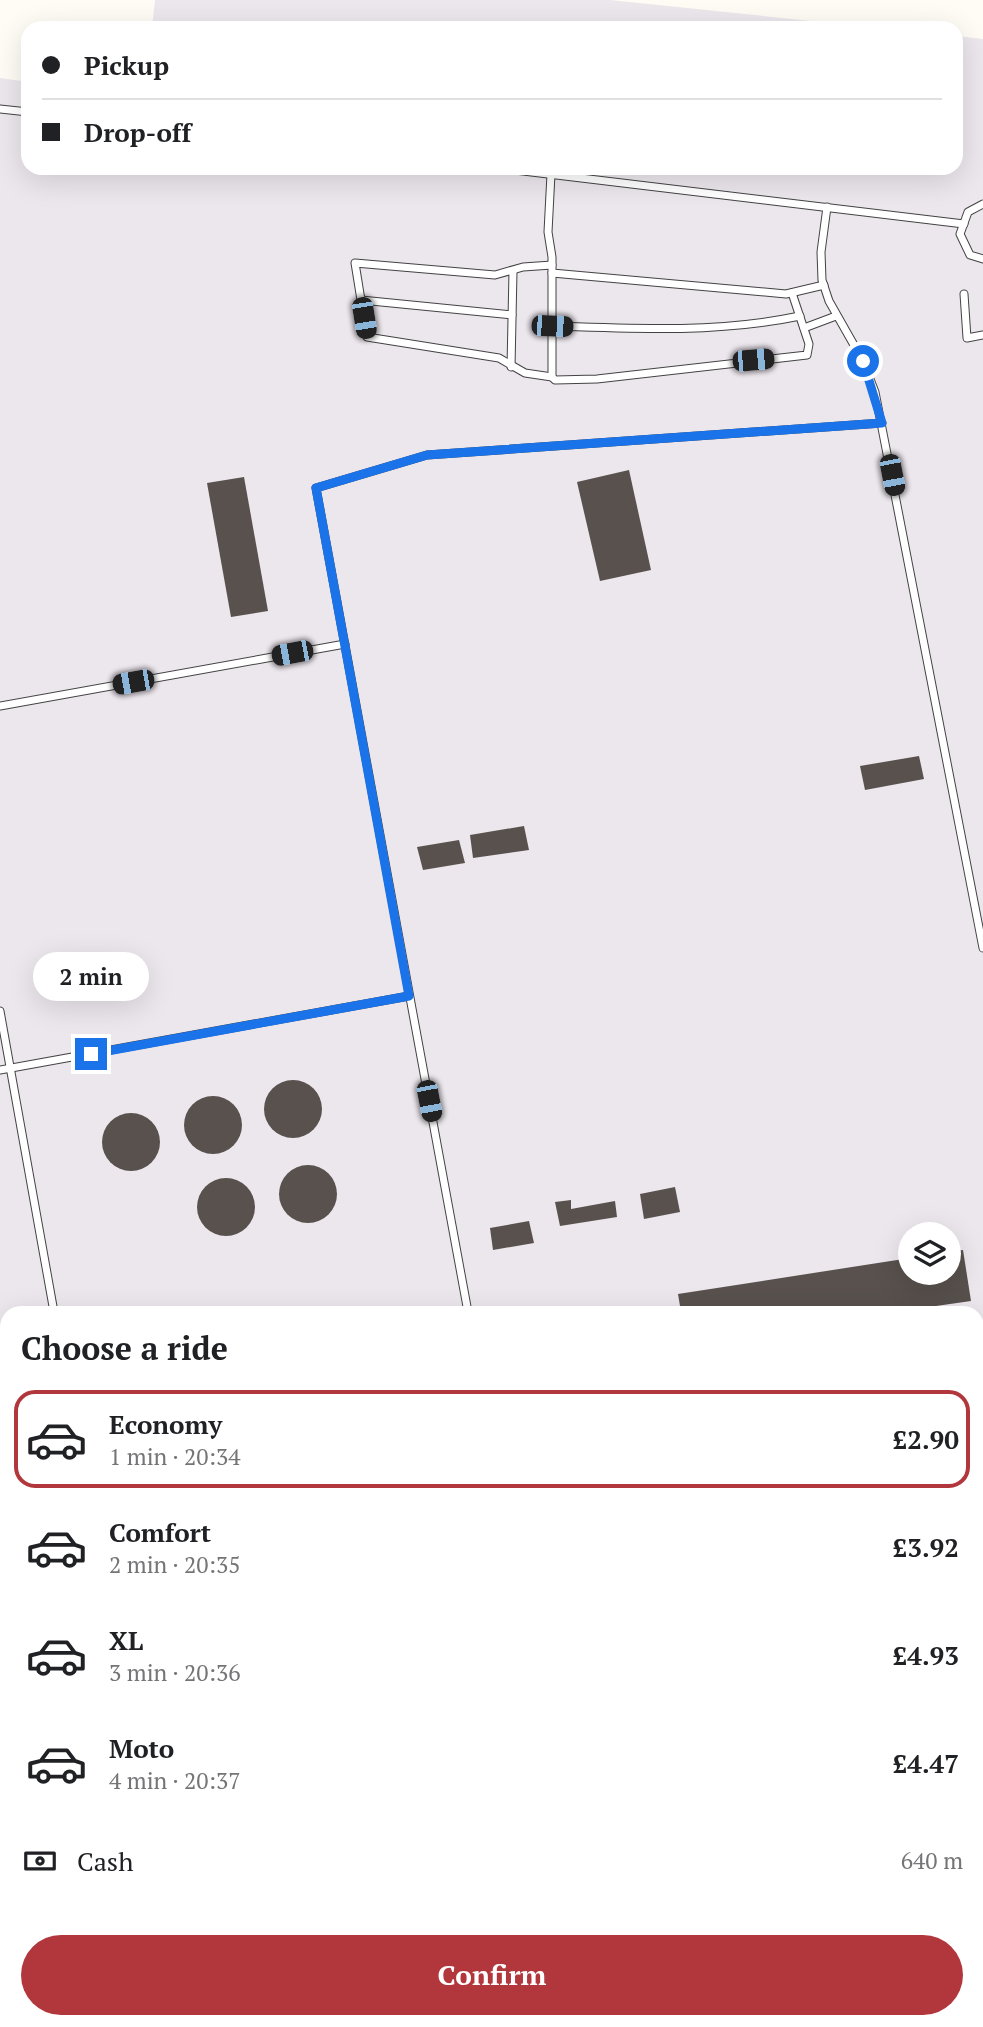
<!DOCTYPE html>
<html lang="en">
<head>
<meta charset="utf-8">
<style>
	:root { --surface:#fff; --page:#f2f2f2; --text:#202124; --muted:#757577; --line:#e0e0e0; --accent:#b1373c }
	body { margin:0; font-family:"PT Serif",serif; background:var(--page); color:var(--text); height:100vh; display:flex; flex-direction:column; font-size:26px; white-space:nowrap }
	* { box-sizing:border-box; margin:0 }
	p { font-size:23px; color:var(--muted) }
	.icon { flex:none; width:38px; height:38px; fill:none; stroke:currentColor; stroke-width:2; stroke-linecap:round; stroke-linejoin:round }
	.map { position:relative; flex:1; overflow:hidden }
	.sheet { position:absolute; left:0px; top:1306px; width:984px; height:723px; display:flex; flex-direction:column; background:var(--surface); border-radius:21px 21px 0 0; box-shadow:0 7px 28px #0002 }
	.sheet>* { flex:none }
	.banner { position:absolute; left:21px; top:21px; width:942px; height:154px; border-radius:21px; box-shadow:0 7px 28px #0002; display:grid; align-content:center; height:154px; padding:0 21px; background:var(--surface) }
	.tools { position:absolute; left:898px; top:1222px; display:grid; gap:14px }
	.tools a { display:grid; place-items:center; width:63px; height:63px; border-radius:50%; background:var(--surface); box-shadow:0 7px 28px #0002; font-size:35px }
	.end { position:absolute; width:32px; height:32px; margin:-16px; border:9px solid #1a73e8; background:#fff; box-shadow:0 0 0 4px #fff }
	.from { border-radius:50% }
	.bubble { position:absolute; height:49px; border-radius:24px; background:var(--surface); box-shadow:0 7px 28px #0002; font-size:23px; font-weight:600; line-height:49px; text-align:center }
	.car { position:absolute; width:21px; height:42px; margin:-21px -10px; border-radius:9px; box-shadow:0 0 5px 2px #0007; background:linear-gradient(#222 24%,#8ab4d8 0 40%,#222 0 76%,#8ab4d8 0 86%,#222 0) }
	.banner b { display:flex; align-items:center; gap:24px; height:66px; font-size:26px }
	.banner b+b { border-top:2px solid var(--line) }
	.banner i { width:18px; height:18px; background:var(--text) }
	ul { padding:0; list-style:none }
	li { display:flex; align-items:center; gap:21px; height:98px; margin:0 14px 10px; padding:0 7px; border:4px solid transparent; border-radius:21px }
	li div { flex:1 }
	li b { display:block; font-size:26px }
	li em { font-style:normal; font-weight:600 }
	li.on { border-color:var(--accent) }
	li>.icon { width:63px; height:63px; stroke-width:1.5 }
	h2 { padding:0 21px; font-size:32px; line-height:84px }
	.pay { display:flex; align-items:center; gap:18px; height:77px; padding:0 21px; font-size:26px }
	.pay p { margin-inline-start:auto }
	.button { display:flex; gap:14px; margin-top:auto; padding:14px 21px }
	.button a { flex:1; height:80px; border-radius:42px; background:var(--accent); color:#fff; font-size:28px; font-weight:600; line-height:80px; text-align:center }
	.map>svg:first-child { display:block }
	.industrial { fill:#ece6ed; fill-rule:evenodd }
	.building { fill:#58514d }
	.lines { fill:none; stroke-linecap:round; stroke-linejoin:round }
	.lane-casing { stroke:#434343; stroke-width:9 }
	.lane { stroke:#fff; stroke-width:7 }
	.route { stroke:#1a73e8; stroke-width:9 }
</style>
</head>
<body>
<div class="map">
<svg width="983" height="2027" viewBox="0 0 983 2027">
	<rect width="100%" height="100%" fill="#fefcf4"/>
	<g class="industrial">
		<path d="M155 0H610L878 28H152Z"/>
		<path d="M956 36 983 39V2027H0V78L28 82V168H956ZM910 1234H948V1272H910ZM7 1312H976V2021H7Z"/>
	</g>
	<g class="building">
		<path d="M629 470 651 570 600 581 577 482Z"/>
		<path d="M244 477 268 611 231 617 207 483Z"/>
		<path d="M919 756 924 779 865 790 860 766Z"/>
		<path d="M524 826 529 850 473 858 470 835Z"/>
		<path d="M459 840 465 863 423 870 417 847Z"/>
		<circle cx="293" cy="1109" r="29"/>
		<circle cx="213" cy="1125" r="29"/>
		<circle cx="131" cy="1142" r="29"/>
		<circle cx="308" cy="1194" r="29"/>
		<circle cx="226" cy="1207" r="29"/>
		<path d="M675 1187 680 1212 644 1219 640 1194Z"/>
		<path d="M571 1200V1209L615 1201 617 1217 560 1226 555 1202Z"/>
		<path d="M529 1221 534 1243 493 1250 490 1228Z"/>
		<path d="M963 1250 971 1301 894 1312H681L678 1294 910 1258V1272H948V1252Z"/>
		<path d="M983 1579V1639H981L976 1580Z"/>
		<path d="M7 1587V1638L0 1640V1588Z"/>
		<path d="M2 1784 7 1787V1866L0 1867Z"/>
		<path d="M983 1823V1852L976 1853V1824Z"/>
		<path d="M59 2021H92L98 2027H54Z"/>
		<path d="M262 2021H404V2023L379 2027H263Z"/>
		<path d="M677 2021H815L816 2027H678Z"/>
	</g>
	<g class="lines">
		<g class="lane-casing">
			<g id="lane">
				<path d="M0 109 28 112"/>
				<path d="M497 168 964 224"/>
				<path d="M551 174 548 232 552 257V377L555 380 597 379 807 355 809 344 792 293"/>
				<path d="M983 204 968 212 960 234 970 255 983 259"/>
				<path d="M827 207 821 252 822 280 829 301 863 361 875 392 983 948"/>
				<path d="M552 265 523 267 495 275 355 263 367 337 499 358 525 373 552 377"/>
				<path d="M552 273 786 294 824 285"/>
				<path d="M964 294 967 338 983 335"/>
				<path d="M361 300 512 315"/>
				<path d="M552 326C634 329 719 333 800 316"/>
				<path d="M804 328 836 316"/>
				<path d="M511 367 513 271"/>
				<path d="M0 706 345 644"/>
				<path d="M0 1011 54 1312"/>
				<path d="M0 1070 409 996"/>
				<path d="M468 1312 316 488 427 455 882 423"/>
				<path d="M976 1528 983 1527"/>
				<path d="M0 1706 7 1705"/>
				<path d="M976 1737 983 1736"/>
				<path d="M184 2021 185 2027"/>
				<path d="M592 2021 593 2027"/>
				<path d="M878 2021 880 2027"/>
			</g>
		</g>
		<use href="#lane" class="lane"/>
	</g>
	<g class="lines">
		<path class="route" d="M91 1054 409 996 316 488 427 455 882 423 863 361"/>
	</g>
</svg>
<div class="tools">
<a><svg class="icon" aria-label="layers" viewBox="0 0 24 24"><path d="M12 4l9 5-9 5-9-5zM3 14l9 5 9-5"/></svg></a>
</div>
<i class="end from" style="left:863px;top:361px"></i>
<i class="end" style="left:91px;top:1054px"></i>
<div class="bubble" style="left:33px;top:952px;width:116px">2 min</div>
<i class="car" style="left:364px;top:318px;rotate:171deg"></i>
<i class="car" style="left:552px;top:326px;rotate:92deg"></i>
<i class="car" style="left:753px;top:360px;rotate:85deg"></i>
<i class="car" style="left:892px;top:475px;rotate:169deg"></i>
<i class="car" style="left:292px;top:653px;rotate:259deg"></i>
<i class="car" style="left:133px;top:682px;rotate:260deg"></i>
<i class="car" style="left:429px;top:1101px;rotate:169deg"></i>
<div class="banner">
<b><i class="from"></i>Pickup</b>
<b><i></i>Drop-off</b>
</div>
<section class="sheet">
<h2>Choose a ride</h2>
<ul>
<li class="on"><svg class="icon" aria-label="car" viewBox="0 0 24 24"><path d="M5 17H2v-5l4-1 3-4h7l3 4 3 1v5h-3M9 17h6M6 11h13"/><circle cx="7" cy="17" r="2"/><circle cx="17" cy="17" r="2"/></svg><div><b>Economy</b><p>1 min · 20:34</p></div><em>£2.90</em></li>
<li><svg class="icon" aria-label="car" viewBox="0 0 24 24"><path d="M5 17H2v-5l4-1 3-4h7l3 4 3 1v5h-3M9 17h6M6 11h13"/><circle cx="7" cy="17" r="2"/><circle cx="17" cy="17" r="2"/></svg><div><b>Comfort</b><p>2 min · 20:35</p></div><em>£3.92</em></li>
<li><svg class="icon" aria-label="car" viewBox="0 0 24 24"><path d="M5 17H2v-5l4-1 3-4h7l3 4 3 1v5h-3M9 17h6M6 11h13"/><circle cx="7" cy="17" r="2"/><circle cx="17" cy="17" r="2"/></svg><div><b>XL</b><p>3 min · 20:36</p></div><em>£4.93</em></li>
<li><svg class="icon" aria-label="car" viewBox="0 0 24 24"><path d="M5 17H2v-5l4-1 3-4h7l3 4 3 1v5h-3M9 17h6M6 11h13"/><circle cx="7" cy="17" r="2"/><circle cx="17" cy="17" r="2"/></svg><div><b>Moto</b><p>4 min · 20:37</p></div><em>£4.47</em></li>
</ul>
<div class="pay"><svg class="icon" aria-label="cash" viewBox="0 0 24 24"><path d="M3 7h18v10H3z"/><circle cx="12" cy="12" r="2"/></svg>Cash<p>640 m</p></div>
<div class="button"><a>Confirm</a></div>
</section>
</div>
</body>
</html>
